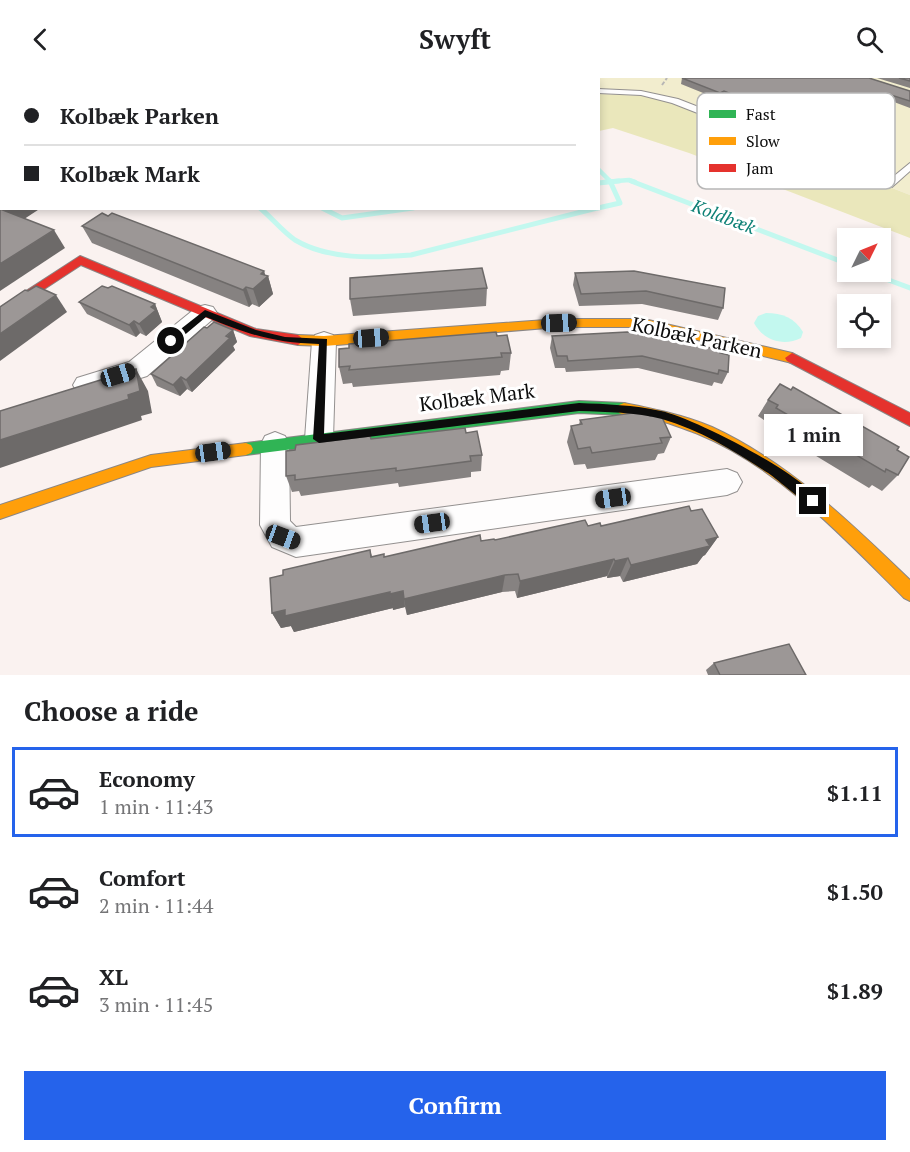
<!DOCTYPE html>
<html lang="en">
<head>
<meta charset="utf-8">
<style>
	:root { --surface:#fff; --page:#f2f2f2; --text:#202124; --muted:#757577; --line:#e0e0e0; --accent:#2563eb }
	body { margin:0; font-family:"PT Serif",serif; background:var(--page); color:var(--text); height:100vh; display:flex; flex-direction:column; font-size:22px; white-space:nowrap }
	* { box-sizing:border-box; margin:0 }
	p { font-size:20px; color:var(--muted) }
	.icon { flex:none; width:33px; height:33px; fill:none; stroke:currentColor; stroke-width:2; stroke-linecap:round; stroke-linejoin:round }
	.map { position:relative; height:597px; overflow:hidden }
	.panel { display:flex; flex-direction:column; background:var(--surface); flex:1 }
	.panel>* { flex:none }
	.hud { position:absolute; left:0px; top:0px; width:600px; height:132px; box-shadow:0 3px 9px #0003; display:grid; align-content:center; height:132px; padding:0 24px; background:var(--surface) }
	.needle { width:39px; rotate:47deg }
	.controls { position:absolute; left:837px; top:150px; display:grid; gap:12px }
	.controls a { display:grid; place-items:center; width:54px; height:54px; border-radius:0px; background:var(--surface); box-shadow:0 3px 9px #0003; font-size:30px }
	.end { position:absolute; width:27px; height:27px; margin:-14px; border:8px solid #0c0c0c; background:#fff; box-shadow:0 0 0 3px #fff }
	.from { border-radius:50% }
	.bubble { position:absolute; height:42px; border-radius:0px; background:var(--surface); box-shadow:0 3px 9px #0003; font-size:20px; font-weight:600; line-height:42px; text-align:center }
	.car { position:absolute; width:18px; height:36px; margin:-18px -9px; border-radius:8px; box-shadow:0 0 4px 2px #0007; background:linear-gradient(#222 24%,#8ab4d8 0 40%,#222 0 76%,#8ab4d8 0 86%,#222 0) }
	.hud b { display:flex; align-items:center; gap:21px; height:57px; font-size:22px }
	.hud b+b { border-top:2px solid var(--line) }
	.hud i { width:15px; height:15px; background:var(--text) }
	ul { padding:0; list-style:none }
	li { display:flex; align-items:center; gap:18px; height:90px; margin:0 12px 9px; padding:0 12px; border:3px solid transparent; border-radius:0px }
	li div { flex:1 }
	li b { display:block; font-size:22px }
	li em { font-style:normal; font-weight:600 }
	li.current { border-color:var(--accent) }
	li>.icon { width:54px; height:54px; stroke-width:1.5 }
	h2 { padding:0 24px; font-size:27px; line-height:72px }
	.cta { display:flex; gap:12px; margin-top:auto; padding:12px 24px }
	.cta a { flex:1; height:69px; border-radius:0px; background:var(--accent); color:#fff; font-size:24px; font-weight:600; line-height:69px; text-align:center }
	header { display:flex; justify-content:space-between; align-items:center; height:78px; padding:0 24px; background:var(--surface); font-size:27px; font-weight:600 }
	.map>svg:first-child { display:block }
	.green { fill:#f2edce }
	.forest { fill:#eae7bb }
	.water { fill:#c3f8ef }
	.lines { fill:none; stroke-linecap:round; stroke-linejoin:round }
	.stream-far1 { stroke:#c3f8ef; stroke-width:4.5 }
	.stream { stroke:#c3f8ef; stroke-width:5 }
	.lane-casing { stroke:#93908f; stroke-width:2 }
	.street-casing { stroke:#93908f; stroke-width:2 }
	.fast-casing { stroke:#8a8685; stroke-width:2 }
	.slow-casing { stroke:#8a8685; stroke-width:2 }
	.jam-casing { stroke:#8a8685; stroke-width:2 }
	.path { stroke:#b7b6b5; stroke-width:2; stroke-dasharray:4 2; stroke-linecap:butt }
	.lane { fill:#fefdfd; fill-rule:evenodd }
	.street { fill:#fefdfd; fill-rule:evenodd }
	.fast { fill:#30b455; fill-rule:evenodd }
	.slow { fill:#ff9f0a; fill-rule:evenodd }
	.jam { fill:#e5322d; fill-rule:evenodd }
	.wall { fill:#868281 }
	.shaded-wall { fill:#6d6a69 }
	.building { fill:#9c9796; stroke:#6d6a69; stroke-width:1.5 }
	.route { fill:#0c0c0c }
	.labels { text-anchor:middle; dominant-baseline:central; stroke-width:6; stroke-linejoin:round; paint-order:stroke }
	.far-water-label { font-size:18px; font-style:italic; fill:#0e8176; stroke:#fff }
	.street-label { font-size:20px; fill:#0c0c0c; stroke:#fff }
	.key { fill:#fff; stroke:#b6b6b6; stroke-width:1.5 }
	.key-label { font-size:16px; fill:#0c0c0c }
</style>
</head>
<body>
<header><svg class="icon" aria-label="back" viewBox="0 0 24 24"><path d="M15 5l-7 7 7 7"/></svg>Swyft<svg class="icon" aria-label="search" viewBox="0 0 24 24"><circle cx="10" cy="10" r="6"/><path d="M15 15l6 6"/></svg></header>
<div class="map">
<svg width="910" height="597" viewBox="0 0 910 597">
	<rect width="100%" height="100%" fill="#faf2f0"/>
	<path class="green" d="M190 0H910V117L698 33 646 18 599 16 598 2Z"/>
	<path class="forest" d="M599 16 646 18 674 25 910 117V160L689 75 613 50 599 53Z"/>
	<path class="water" d="M766 235C782 235 795 240 803 254L801 260C783 269 763 262 754 245L758 238Z"/>
	<g class="lines">
		<g class="stream-far1">
			<path d="M5 0 42 2"/>
			<path d="M598 91 611 104"/>
			<path d="M604 104 629 102 635 104"/>
		</g>
		<g class="stream">
			<path d="M631 103 848 186"/>
			<path d="M598 105 619 103"/>
			<path d="M260 130C272 140 282 153 295 162 329 182 373 180 411 177L597 130"/>
			<path d="M322 130 342 140 413 130"/>
			<path d="M598 130 620 125 610 103"/>
			<path d="M867 194 910 210"/>
		</g>
		<g class="lane-casing">
			<g id="lane">
				<path d="M356 0H384L387 2H357Z"/>
				<path d="M598 11 641 13 678 21 888 103 910 85V93L892 109H886L672 25 641 17 598 15Z"/>
			</g>
		</g>
		<g class="street-casing">
			<g id="street">
				<path d="M205 227 213 229 217 235 213 241 147 298 86 317 77 314 73 307 77 300 129 284 197 229Z"/>
				<path d="M324 254 333 257 336 263 333 361 329 369 319 372 309 369 305 361 312 263 315 257Z"/>
				<path d="M275 354 285 358 289 366 290 443 296 449 727 391 737 395 742 404 737 413 727 417 296 479 272 469 260 447 261 366 265 358Z"/>
			</g>
		</g>
		<g class="fast-casing">
			<path id="fast" d="M579 323 624 325 629 327 631 331 629 335 624 337 579 335 246 377 241 375 239 371 241 367 246 365Z"/>
		</g>
		<g class="slow-casing">
			<g id="slow">
				<path d="M559 241H644L792 275 799 280 792 285 644 249H559L324 268 298 267 292 262 298 257 324 258Z"/>
				<path d="M624 325C654 331 684 337 712 349 788 384 850 444 910 502V523L904 520C845 461 777 388 698 356 687 352 675 347 664 344 649 340 633 340 619 335L617 331 619 327Z"/>
				<path d="M246 365 251 367 253 371 251 375 246 377 151 389 0 441V427L151 377Z"/>
			</g>
		</g>
		<g class="jam-casing">
			<g id="jam">
				<path d="M80 178 256 251 298 257 304 262 298 267 250 258 81 187 0 240V230Z"/>
				<path d="M792 275 910 335V348L787 283 785 280Z"/>
			</g>
		</g>
		<g class="path">
			<path d="M7 2 9 0"/>
			<path d="M662 7 667 0"/>
		</g>
		<use href="#lane" class="lane"/>
		<use href="#street" class="street"/>
		<use href="#fast" class="fast"/>
		<use href="#slow" class="slow"/>
		<use href="#jam" class="jam"/>
	</g>
	<g class="wall">
		<path d="M682 0 910 13V30L886 21 860 41 873 52 851 68 770 38 761 43 753 40 745 27 722 19 718 21 681 6Z"/>
		<path d="M877 0H910V10Z"/>
		<path d="M82 148 264 193 265 197 268 198 273 216 259 229 252 226 249 229 92 165Z"/>
		<path d="M575 195 723 230 718 242 642 226 579 228 573 207Z"/>
		<path d="M108 210 155 226 162 244 146 258 140 255 136 259 87 236 79 224Z"/>
		<path d="M487 210 486 228 353 238 350 221Z"/>
		<path d="M207 250 233 252 237 264 233 268 235 272 192 314 187 311 180 318 157 308 151 296Z"/>
		<path d="M497 258 511 275 509 292 501 293 500 297 353 309 352 305 343 306 339 289Z"/>
		<path d="M552 258 720 275 728 294 722 306 714 304 712 308 638 290 566 294 565 290H555L550 270Z"/>
		<path d="M768 322 897 372 898 397 882 413 872 407 869 410 765 347 767 344 758 338Z"/>
		<path d="M650 338 671 359 664 375 658 376 655 382 587 391 585 386 574 387 567 364 571 348 579 347 580 342Z"/>
		<path d="M466 355 482 377 481 393 471 394V399L399 409 398 405 301 418 299 413 292 414 286 398 371 361Z"/>
		<path d="M691 433 718 459 705 477 703 478 697 486 623 504 620 498 607 500V498L517 520 515 513 502 514 407 537 405 529 393 532V530L294 554 291 548 281 550 272 535 283 497 370 472 372 478 385 479 481 463 495 462 588 448H601Z"/>
		<path d="M714 585 806 597H708L706 592Z"/>
	</g>
	<g class="shaded-wall">
		<path d="M724 13 722 19 718 21 720 15Z"/>
		<path d="M888 16 886 21 854 45 857 39Z"/>
		<path d="M772 32 770 38 761 43 763 38Z"/>
		<path d="M876 47 873 52 851 68 854 62Z"/>
		<path d="M2 130H41L12 149 0 131Z"/>
		<path d="M54 152 65 170 0 213V186Z"/>
		<path d="M264 193 266 200 268 198 273 216 259 229 253 211 261 196Z"/>
		<path d="M246 209 252 226 249 229 243 212Z"/>
		<path d="M56 217 67 234 0 283V256Z"/>
		<path d="M155 226 162 244 146 258 139 246 151 229Z"/>
		<path d="M134 243 140 255 136 259 129 247Z"/>
		<path d="M233 252 237 264 233 268 235 272 192 314 186 302Z"/>
		<path d="M136 291 148 313 152 335 141 338 142 342 0 390V362L128 317Z"/>
		<path d="M181 299 187 311 180 318 173 307Z"/>
		<path d="M718 459 705 477 703 478 697 486 623 504 631 487 706 462Z"/>
		<path d="M628 480 620 498 607 500 615 483Z"/>
		<path d="M614 481 607 498 517 520 520 503Z"/>
		<path d="M505 497 502 514 407 537 404 521Z"/>
		<path d="M403 513 405 529 393 532 390 516Z"/>
		<path d="M390 514 393 530 294 554 291 548 281 550 272 535Z"/>
	</g>
	<g class="building">
		<path d="M682 0H869L910 13V23L888 16 857 39 876 47 854 62 772 32 763 38 755 35 747 22 724 13 720 15Z"/>
		<path d="M899 0H910V3Z"/>
		<path d="M0 48 2 49V130L0 131 54 152 0 186Z"/>
		<path d="M102 135 108 138 112 135 264 193 261 196 268 198 253 211 246 209 243 212 82 148Z"/>
		<path d="M482 190 487 210 350 221V200Z"/>
		<path d="M634 193 725 210 723 230 646 213 581 216 575 195Z"/>
		<path d="M36 208 56 217 0 256V229L25 212 28 213Z"/>
		<path d="M102 208 108 210 112 208 155 226 151 229 156 232 139 246 134 243 129 247 79 224Z"/>
		<path d="M214 244 233 252 226 258 230 260 186 302 181 299 173 307 151 296 204 249 207 250Z"/>
		<path d="M496 254 497 258 507 257 511 275H501L502 279 349 292 350 288 339 289V271L349 270V266Z"/>
		<path d="M627 254 652 256 720 272V275L729 277 728 294 719 292 718 296 642 278 568 283 567 278H557L552 258Z"/>
		<path d="M136 291 140 313 128 317 129 321 0 362V333Z"/>
		<path d="M780 306 791 312 793 309 899 369 897 372 909 379 898 397 886 391 885 394 776 330 778 327 768 322Z"/>
		<path d="M648 333 650 338 661 337 671 359 660 360 662 365 592 375 590 369 578 371 571 348 582 346 580 342Z"/>
		<path d="M465 350 466 355 477 353 482 377 470 378 471 383 396 393V390L295 402V397L286 398V373L295 372 296 367 370 358 371 361Z"/>
		<path d="M689 428 691 433 702 431 718 459 706 462 710 468 631 487 628 480 615 483 614 481 520 503 518 496 505 497 404 521 403 513 390 516V514L285 538V532L272 535 270 500 283 497V492L370 472 371 479 384 476V479L480 457 481 463 494 461 495 462 585 442 588 448 600 445 601 448Z"/>
		<path d="M789 566 806 597H720L714 585Z"/>
	</g>
	<path class="route" d="M205 232 256 252 285 259 327 261 324 356 579 325C606 326 634 327 661 333 692 339 805 397 819 423L817 427C807 430 779 402 768 395 735 374 701 352 662 341 636 334 606 334 579 333L319 365 313 361 319 266C274 265 247 256 206 239L175 265H168V261Z"/>
	<g class="labels">
		<g class="far-water-label">
			<text transform="translate(724 138) rotate(21)">Koldbæk</text>
		</g>
		<g class="street-label">
			<text transform="translate(697 259) rotate(12)">Kolbæk Parken</text>
			<text transform="translate(477 319) rotate(-7)">Kolbæk Mark</text>
		</g>
	</g>
	<rect x="697" y="15" width="198" height="96" rx="9" class="key"/>
	<rect x="709" y="32" width="27" height="8" fill="#30b455"/>
	<rect x="709" y="59" width="27" height="8" fill="#ff9f0a"/>
	<rect x="709" y="86" width="27" height="8" fill="#e5322d"/>
	<g class="key-label">
		<text x="746" y="42">Fast</text>
		<text x="746" y="69">Slow</text>
		<text x="746" y="96">Jam</text>
	</g>
</svg>
<div class="controls">
<a><svg class="needle" viewBox="-14 -14 28 28"><path d="M0-13l5 13h-10z" fill="#e53935"/><path d="M0 13l5-13h-10z" fill="#757577"/></svg></a>
<a><svg class="icon" aria-label="locate" viewBox="0 0 24 24"><circle cx="12" cy="12" r="6"/><path d="M12 2v4M12 18v4M2 12h4M18 12h4"/></svg></a>
</div>
<i class="end from" style="left:171px;top:263px"></i>
<i class="end" style="left:813px;top:423px"></i>
<div class="bubble" style="left:764px;top:336px;width:99px">1 min</div>
<i class="car" style="left:559px;top:245px;rotate:88deg"></i>
<i class="car" style="left:371px;top:260px;rotate:86deg"></i>
<i class="car" style="left:118px;top:297px;rotate:73deg"></i>
<i class="car" style="left:213px;top:374px;rotate:82deg"></i>
<i class="car" style="left:613px;top:420px;rotate:262deg"></i>
<i class="car" style="left:432px;top:445px;rotate:262deg"></i>
<i class="car" style="left:283px;top:459px;rotate:110deg"></i>
<div class="hud">
<b><i class="from"></i>Kolbæk Parken</b>
<b><i></i>Kolbæk Mark</b>
</div>
</div>
<section class="panel">
<h2>Choose a ride</h2>
<ul>
<li class="current"><svg class="icon" aria-label="car" viewBox="0 0 24 24"><path d="M5 17H2v-5l4-1 3-4h7l3 4 3 1v5h-3M9 17h6M6 11h13"/><circle cx="7" cy="17" r="2"/><circle cx="17" cy="17" r="2"/></svg><div><b>Economy</b><p>1 min · 11:43</p></div><em>$1.11</em></li>
<li><svg class="icon" aria-label="car" viewBox="0 0 24 24"><path d="M5 17H2v-5l4-1 3-4h7l3 4 3 1v5h-3M9 17h6M6 11h13"/><circle cx="7" cy="17" r="2"/><circle cx="17" cy="17" r="2"/></svg><div><b>Comfort</b><p>2 min · 11:44</p></div><em>$1.50</em></li>
<li><svg class="icon" aria-label="car" viewBox="0 0 24 24"><path d="M5 17H2v-5l4-1 3-4h7l3 4 3 1v5h-3M9 17h6M6 11h13"/><circle cx="7" cy="17" r="2"/><circle cx="17" cy="17" r="2"/></svg><div><b>XL</b><p>3 min · 11:45</p></div><em>$1.89</em></li>
</ul>
<div class="cta"><a>Confirm</a></div>
</section>
</body>
</html>
